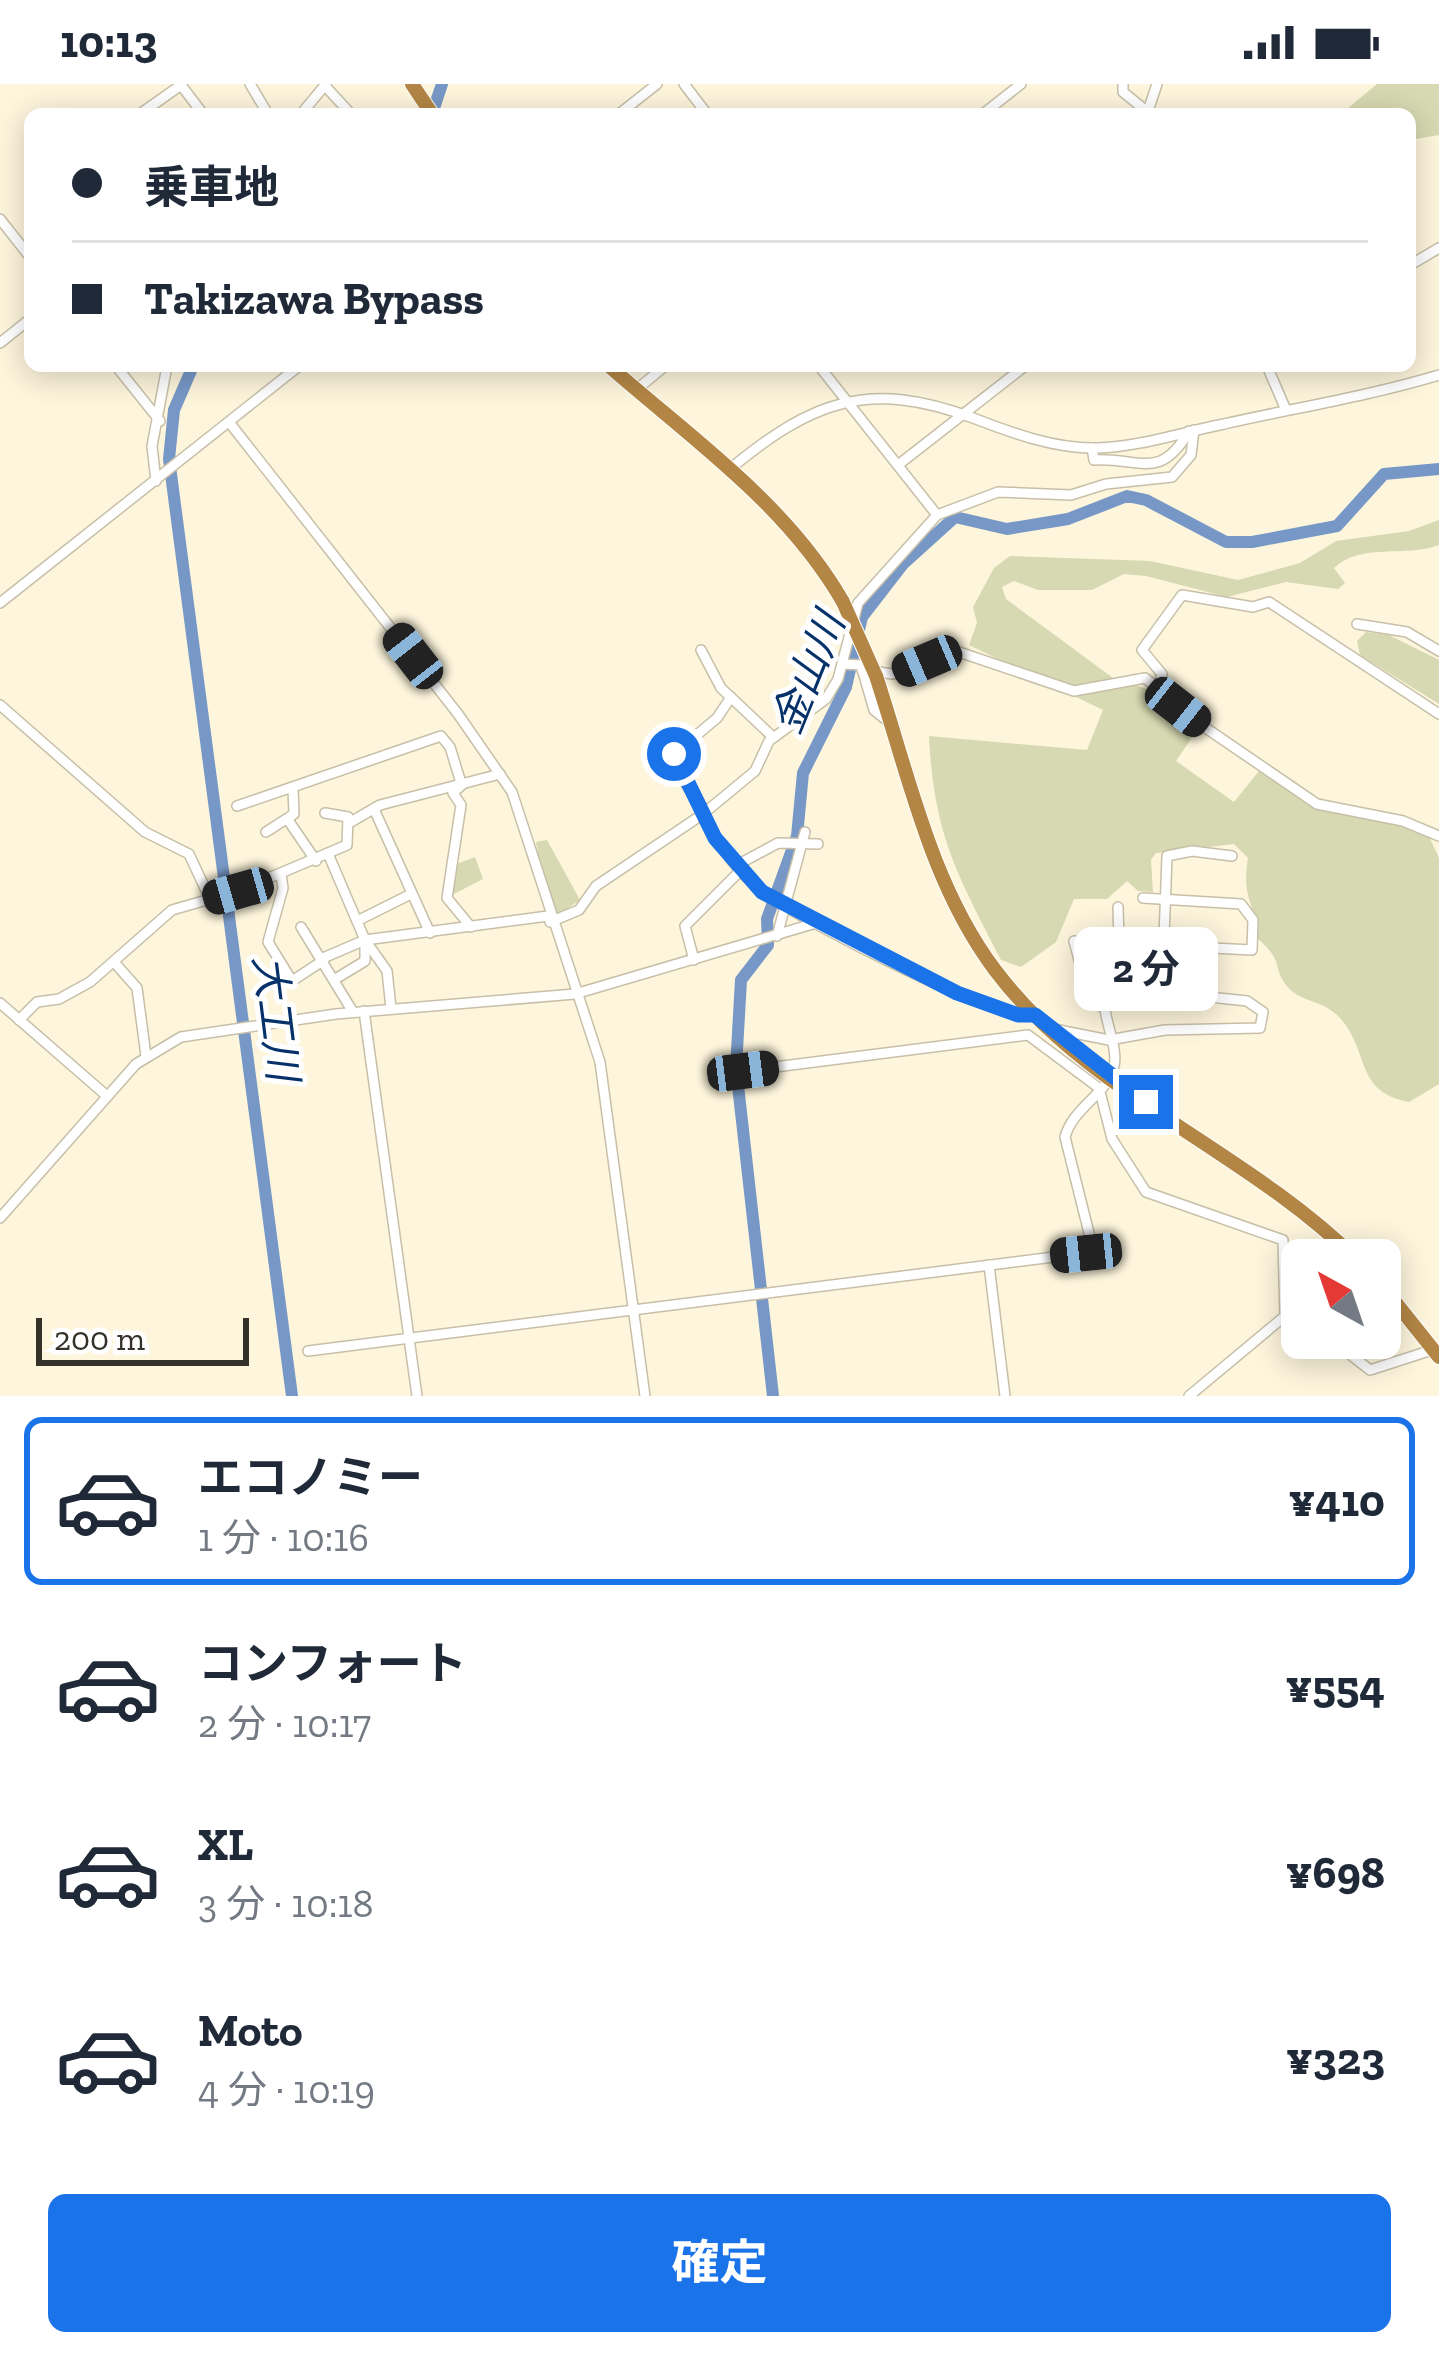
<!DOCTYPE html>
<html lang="ja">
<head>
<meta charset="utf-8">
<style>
	:root { --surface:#fff; --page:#f6f6f7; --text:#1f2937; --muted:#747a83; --line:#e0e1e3; --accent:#1a73e8 }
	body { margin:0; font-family:"Zilla Slab","Noto Sans JP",serif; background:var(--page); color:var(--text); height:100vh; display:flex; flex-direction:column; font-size:45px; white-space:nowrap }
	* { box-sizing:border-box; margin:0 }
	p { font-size:39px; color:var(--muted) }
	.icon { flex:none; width:66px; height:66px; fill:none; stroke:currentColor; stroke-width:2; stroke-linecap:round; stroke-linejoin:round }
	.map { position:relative; height:1312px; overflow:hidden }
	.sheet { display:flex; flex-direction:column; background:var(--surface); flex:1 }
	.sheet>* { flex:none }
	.top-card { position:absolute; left:24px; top:24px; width:1392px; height:264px; border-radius:18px; box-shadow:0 6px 30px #0003; display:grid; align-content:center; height:264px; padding:0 48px; background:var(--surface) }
	.needle { width:78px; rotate:320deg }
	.tools { position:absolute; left:1281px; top:1155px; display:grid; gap:24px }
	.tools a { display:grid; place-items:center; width:120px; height:120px; border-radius:18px; background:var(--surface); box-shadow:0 6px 30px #0003; font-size:60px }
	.scale { position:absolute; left:36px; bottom:30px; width:213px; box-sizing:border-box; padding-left:12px; border:6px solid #343128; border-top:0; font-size:33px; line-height:42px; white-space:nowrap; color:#343128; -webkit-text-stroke:9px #fff; paint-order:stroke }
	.end { position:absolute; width:54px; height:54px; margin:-27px; border:15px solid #1a73e8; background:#fff; box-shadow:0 0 0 6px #fff }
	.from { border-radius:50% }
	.bubble { position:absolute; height:84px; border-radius:18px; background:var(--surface); box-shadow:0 6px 30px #0003; font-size:39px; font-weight:700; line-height:84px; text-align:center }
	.car { position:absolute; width:36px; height:72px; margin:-36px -18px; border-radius:15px; box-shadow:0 0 9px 3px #0007; background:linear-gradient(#222 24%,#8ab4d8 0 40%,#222 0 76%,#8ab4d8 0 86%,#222 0) }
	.top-card b { display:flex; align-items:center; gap:42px; height:114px; font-size:45px }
	.top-card b+b { border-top:3px solid var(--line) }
	.top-card i { width:30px; height:30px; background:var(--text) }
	ul { padding:21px 0 0; list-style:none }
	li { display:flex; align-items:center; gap:36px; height:168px; margin:0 24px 18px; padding:0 24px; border:6px solid transparent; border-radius:18px }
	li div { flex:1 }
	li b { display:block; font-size:45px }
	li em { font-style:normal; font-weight:700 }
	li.current { border-color:var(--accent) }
	li>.icon { width:108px; height:108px; stroke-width:1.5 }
	.button { display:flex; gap:24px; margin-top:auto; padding:24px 48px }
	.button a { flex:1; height:138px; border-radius:18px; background:var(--accent); color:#fff; font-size:48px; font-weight:700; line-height:138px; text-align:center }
	.status { display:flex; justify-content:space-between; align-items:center; height:84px; padding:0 60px; background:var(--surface); direction:ltr }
	.status svg { height:33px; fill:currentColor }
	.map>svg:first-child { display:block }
	.green { fill:#d6d9b1 }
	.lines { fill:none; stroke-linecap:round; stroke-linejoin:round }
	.river { stroke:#7798c6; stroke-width:12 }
	.minor-casing { stroke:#c7bfa8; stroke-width:12 }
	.highway-casing { stroke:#fff; stroke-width:16 }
	.minor { stroke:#fff; stroke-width:9 }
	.highway { stroke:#b38645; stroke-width:14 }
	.highway-bridge-casing { stroke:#fff; stroke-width:16; stroke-linecap:butt }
	.highway-bridge { stroke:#b38645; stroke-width:14 }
	.route { stroke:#1a73e8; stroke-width:15 }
	.labels { text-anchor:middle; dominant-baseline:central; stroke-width:10; stroke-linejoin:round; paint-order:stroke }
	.water-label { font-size:42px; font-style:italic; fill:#063269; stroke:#fff }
</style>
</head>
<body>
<div class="status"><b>10:13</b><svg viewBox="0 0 49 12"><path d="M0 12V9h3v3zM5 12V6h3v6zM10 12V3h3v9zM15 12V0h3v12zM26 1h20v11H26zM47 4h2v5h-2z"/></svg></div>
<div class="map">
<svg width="1439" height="1312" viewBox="0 0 1439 1312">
	<rect width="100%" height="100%" fill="#fdf5dc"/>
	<g class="green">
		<path d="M1377 0H1439V51L1410 56V30H1341Z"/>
		<path d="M1439 436V461C1405 474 1362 458 1334 484L1345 499 1338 505 1286 498 1227 513 1146 492 1124 490 1092 506H1038L1014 497 1002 503 1006 515 1113 594 1147 605 1197 646 1176 677 1234 718 1259 687 1305 719 1425 744 1439 774V1000L1409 1018C1355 1008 1370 969 1341 935 1322 914 1301 920 1286 901 1272 883 1285 878 1257 854 1256 817 1241 817 1248 774L1234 760 1156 769 1151 776 1153 808 1138 807 1127 797 1107 815H1074L1056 858 1021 883 1001 876C957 790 934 752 929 652L1087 666 1103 626 969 561 977 539 973 523 994 484 1010 472 1150 477 1238 496 1300 479 1336 457 1409 447Z"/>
		<path d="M1366 548 1389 551 1439 576V620L1360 571 1357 557Z"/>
		<path d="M547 756 580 816 558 831 544 805 536 758Z"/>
		<path d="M475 773 483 795 450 812 454 781Z"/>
	</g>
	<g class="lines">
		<g class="river">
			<path d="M432 30 442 0"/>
			<path d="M193 282 174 326 169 375 292 1312"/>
			<path d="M773 1312 736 984 741 896 768 861 767 835 797 752 803 689 846 603 862 533 903 480 955 433 1007 445 1068 435 1127 412 1146 416 1226 458H1252L1337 442 1384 390 1439 385"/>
		</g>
		<g class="minor-casing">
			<g id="minor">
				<path d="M250 0 268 30"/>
				<path d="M684 0 707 30"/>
				<path d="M1123 0V8L1150 30"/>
				<path d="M181 1 203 30"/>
				<path d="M325 2 351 30"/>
				<path d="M1149 24 1157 0"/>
				<path d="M140 30 181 1"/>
				<path d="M301 30 326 0"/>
				<path d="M619 30 657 0"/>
				<path d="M983 30 1021 0"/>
				<path d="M0 135 30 173"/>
				<path d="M1410 181 1439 164"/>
				<path d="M0 259 30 235"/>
				<path d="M116 282 160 337"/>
				<path d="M819 282 937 431"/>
				<path d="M1267 282 1286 326"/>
				<path d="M636 306 665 282"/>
				<path d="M229 338 458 630 512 708 600 978 645 1312"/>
				<path d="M1092 364 1094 376C1139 373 1160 398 1189 347"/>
				<path d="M898 381 1025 282"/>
				<path d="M730 385C812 317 869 295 973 334 1012 349 1055 365 1097 364 1139 363 1183 348 1224 340 1295 324 1369 312 1439 291"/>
				<path d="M156 397 152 362 167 282"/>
				<path d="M0 519 299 282"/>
				<path d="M1357 540 1407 548 1439 567"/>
				<path d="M701 566 721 604 773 653"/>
				<path d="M842 580 861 581 874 626 889 638"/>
				<path d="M862 586 893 590 956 567 1074 607 1145 594 1200 640 1317 720 1403 737 1439 752"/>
				<path d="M1158 603 1162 590 1142 566 1182 511 1253 523 1269 518 1439 630"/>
				<path d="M0 621 145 748 189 770 210 815"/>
				<path d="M464 699 453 709 461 721 447 814 471 843"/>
				<path d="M237 722 441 652 450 663 461 699"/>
				<path d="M374 725 430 849"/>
				<path d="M706 728 683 696 674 670 717 634 731 613"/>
				<path d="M703 730C716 759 740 791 766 810 807 839 991 934 1035 931"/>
				<path d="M288 736 316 777"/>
				<path d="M349 739 380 721 500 690"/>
				<path d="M266 748 294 730 293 705"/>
				<path d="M329 772 365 856 387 887 391 924"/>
				<path d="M737 781 778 759 818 760"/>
				<path d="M281 791 283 804 268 858 292 897 324 876"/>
				<path d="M1118 823 1119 858"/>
				<path d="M357 837 411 810"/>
				<path d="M550 838 579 826 596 802 703 730 755 687 769 657 826 615 838 595 858 519 937 431 998 408 1071 411 1106 400 1172 393 1191 371 1194 346"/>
				<path d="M301 843 353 928"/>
				<path d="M777 852 805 748"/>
				<path d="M323 874 365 856 548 832"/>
				<path d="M694 876 685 842 742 785"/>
				<path d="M114 878 137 904 146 972"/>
				<path d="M337 894 365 877V857"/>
				<path d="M0 919 107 1012"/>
				<path d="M364 927 417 1312"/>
				<path d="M19 936 37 918 59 915 90 898 172 826 238 807 347 761 348 733 325 729"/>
				<path d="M1054 945 1109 956 1165 946 1260 944 1263 928 1247 917 1162 908 1167 772 1192 767 1232 772"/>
				<path d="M743 987 1028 951 1099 1004 1112 1055 1146 1108 1283 1156 1285 1232 1302 1243"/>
				<path d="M0 1134 136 980 181 953 336 930 575 910 816 839"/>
				<path d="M989 1181 1005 1312"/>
				<path d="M1329 1254 1370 1286 1435 1265"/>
				<path d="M308 1267 1086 1169 1092 1161 1065 1053C1073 1023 1108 1010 1114 982 1118 967 1107 942 1105 925L1089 914 1074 857 1252 866 1253 836 1241 820 1143 814"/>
				<path d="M1189 1312 1285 1232"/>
			</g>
		</g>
		<g class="highway-casing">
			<g id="highway">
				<path d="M412 0 432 30"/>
				<path d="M609 282C692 355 787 420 843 518"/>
				<path d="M876 592C909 692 931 801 995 886 1089 1011 1248 1067 1357 1176"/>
				<path d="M1380 1199 1439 1273"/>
			</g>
		</g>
		<use href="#minor" class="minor"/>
		<use href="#highway" class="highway"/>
		<g class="highway-bridge-casing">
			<path id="highway-bridge" d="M843 518 876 592"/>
		</g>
		<use href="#highway-bridge" class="highway-bridge"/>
	</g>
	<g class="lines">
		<path class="route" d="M674 670 715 754 762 808 957 909 1018 931H1035L1146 1018"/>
	</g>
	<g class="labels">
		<g class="water-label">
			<text transform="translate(808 589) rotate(-68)">金山川</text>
			<text transform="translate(276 934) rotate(83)">大工川</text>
		</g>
	</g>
</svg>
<div class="tools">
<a><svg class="needle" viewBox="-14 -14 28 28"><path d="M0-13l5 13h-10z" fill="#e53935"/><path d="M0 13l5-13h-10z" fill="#747a83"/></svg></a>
</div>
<div class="scale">200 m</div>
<i class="end from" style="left:674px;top:670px"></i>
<i class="end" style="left:1146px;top:1018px"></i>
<div class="bubble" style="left:1074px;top:843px;width:144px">2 分</div>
<i class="car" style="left:413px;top:572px;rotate:322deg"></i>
<i class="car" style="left:927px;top:577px;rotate:247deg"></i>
<i class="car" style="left:1178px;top:623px;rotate:128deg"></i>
<i class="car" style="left:238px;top:807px;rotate:254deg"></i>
<i class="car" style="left:743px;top:987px;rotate:83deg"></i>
<i class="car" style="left:1086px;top:1169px;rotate:264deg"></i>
<div class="top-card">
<b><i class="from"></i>乗車地</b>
<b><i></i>Takizawa Bypass</b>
</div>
</div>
<section class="sheet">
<ul>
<li class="current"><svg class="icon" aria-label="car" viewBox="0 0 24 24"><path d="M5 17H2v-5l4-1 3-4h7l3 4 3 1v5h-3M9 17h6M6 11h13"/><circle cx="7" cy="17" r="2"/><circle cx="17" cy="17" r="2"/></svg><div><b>エコノミー</b><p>1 分 · 10:16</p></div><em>¥410</em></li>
<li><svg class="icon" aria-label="car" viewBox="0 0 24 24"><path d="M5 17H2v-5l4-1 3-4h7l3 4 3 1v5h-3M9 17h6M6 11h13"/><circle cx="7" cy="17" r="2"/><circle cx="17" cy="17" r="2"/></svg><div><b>コンフォート</b><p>2 分 · 10:17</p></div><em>¥554</em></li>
<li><svg class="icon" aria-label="car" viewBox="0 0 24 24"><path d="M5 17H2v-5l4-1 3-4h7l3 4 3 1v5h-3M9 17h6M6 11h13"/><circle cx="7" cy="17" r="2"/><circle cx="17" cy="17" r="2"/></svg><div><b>XL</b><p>3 分 · 10:18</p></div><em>¥698</em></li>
<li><svg class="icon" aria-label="car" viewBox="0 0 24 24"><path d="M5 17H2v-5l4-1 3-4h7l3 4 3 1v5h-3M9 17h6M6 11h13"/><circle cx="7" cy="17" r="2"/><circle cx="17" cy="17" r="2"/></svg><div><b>Moto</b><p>4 分 · 10:19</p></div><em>¥323</em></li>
</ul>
<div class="button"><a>確定</a></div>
</section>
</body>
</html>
